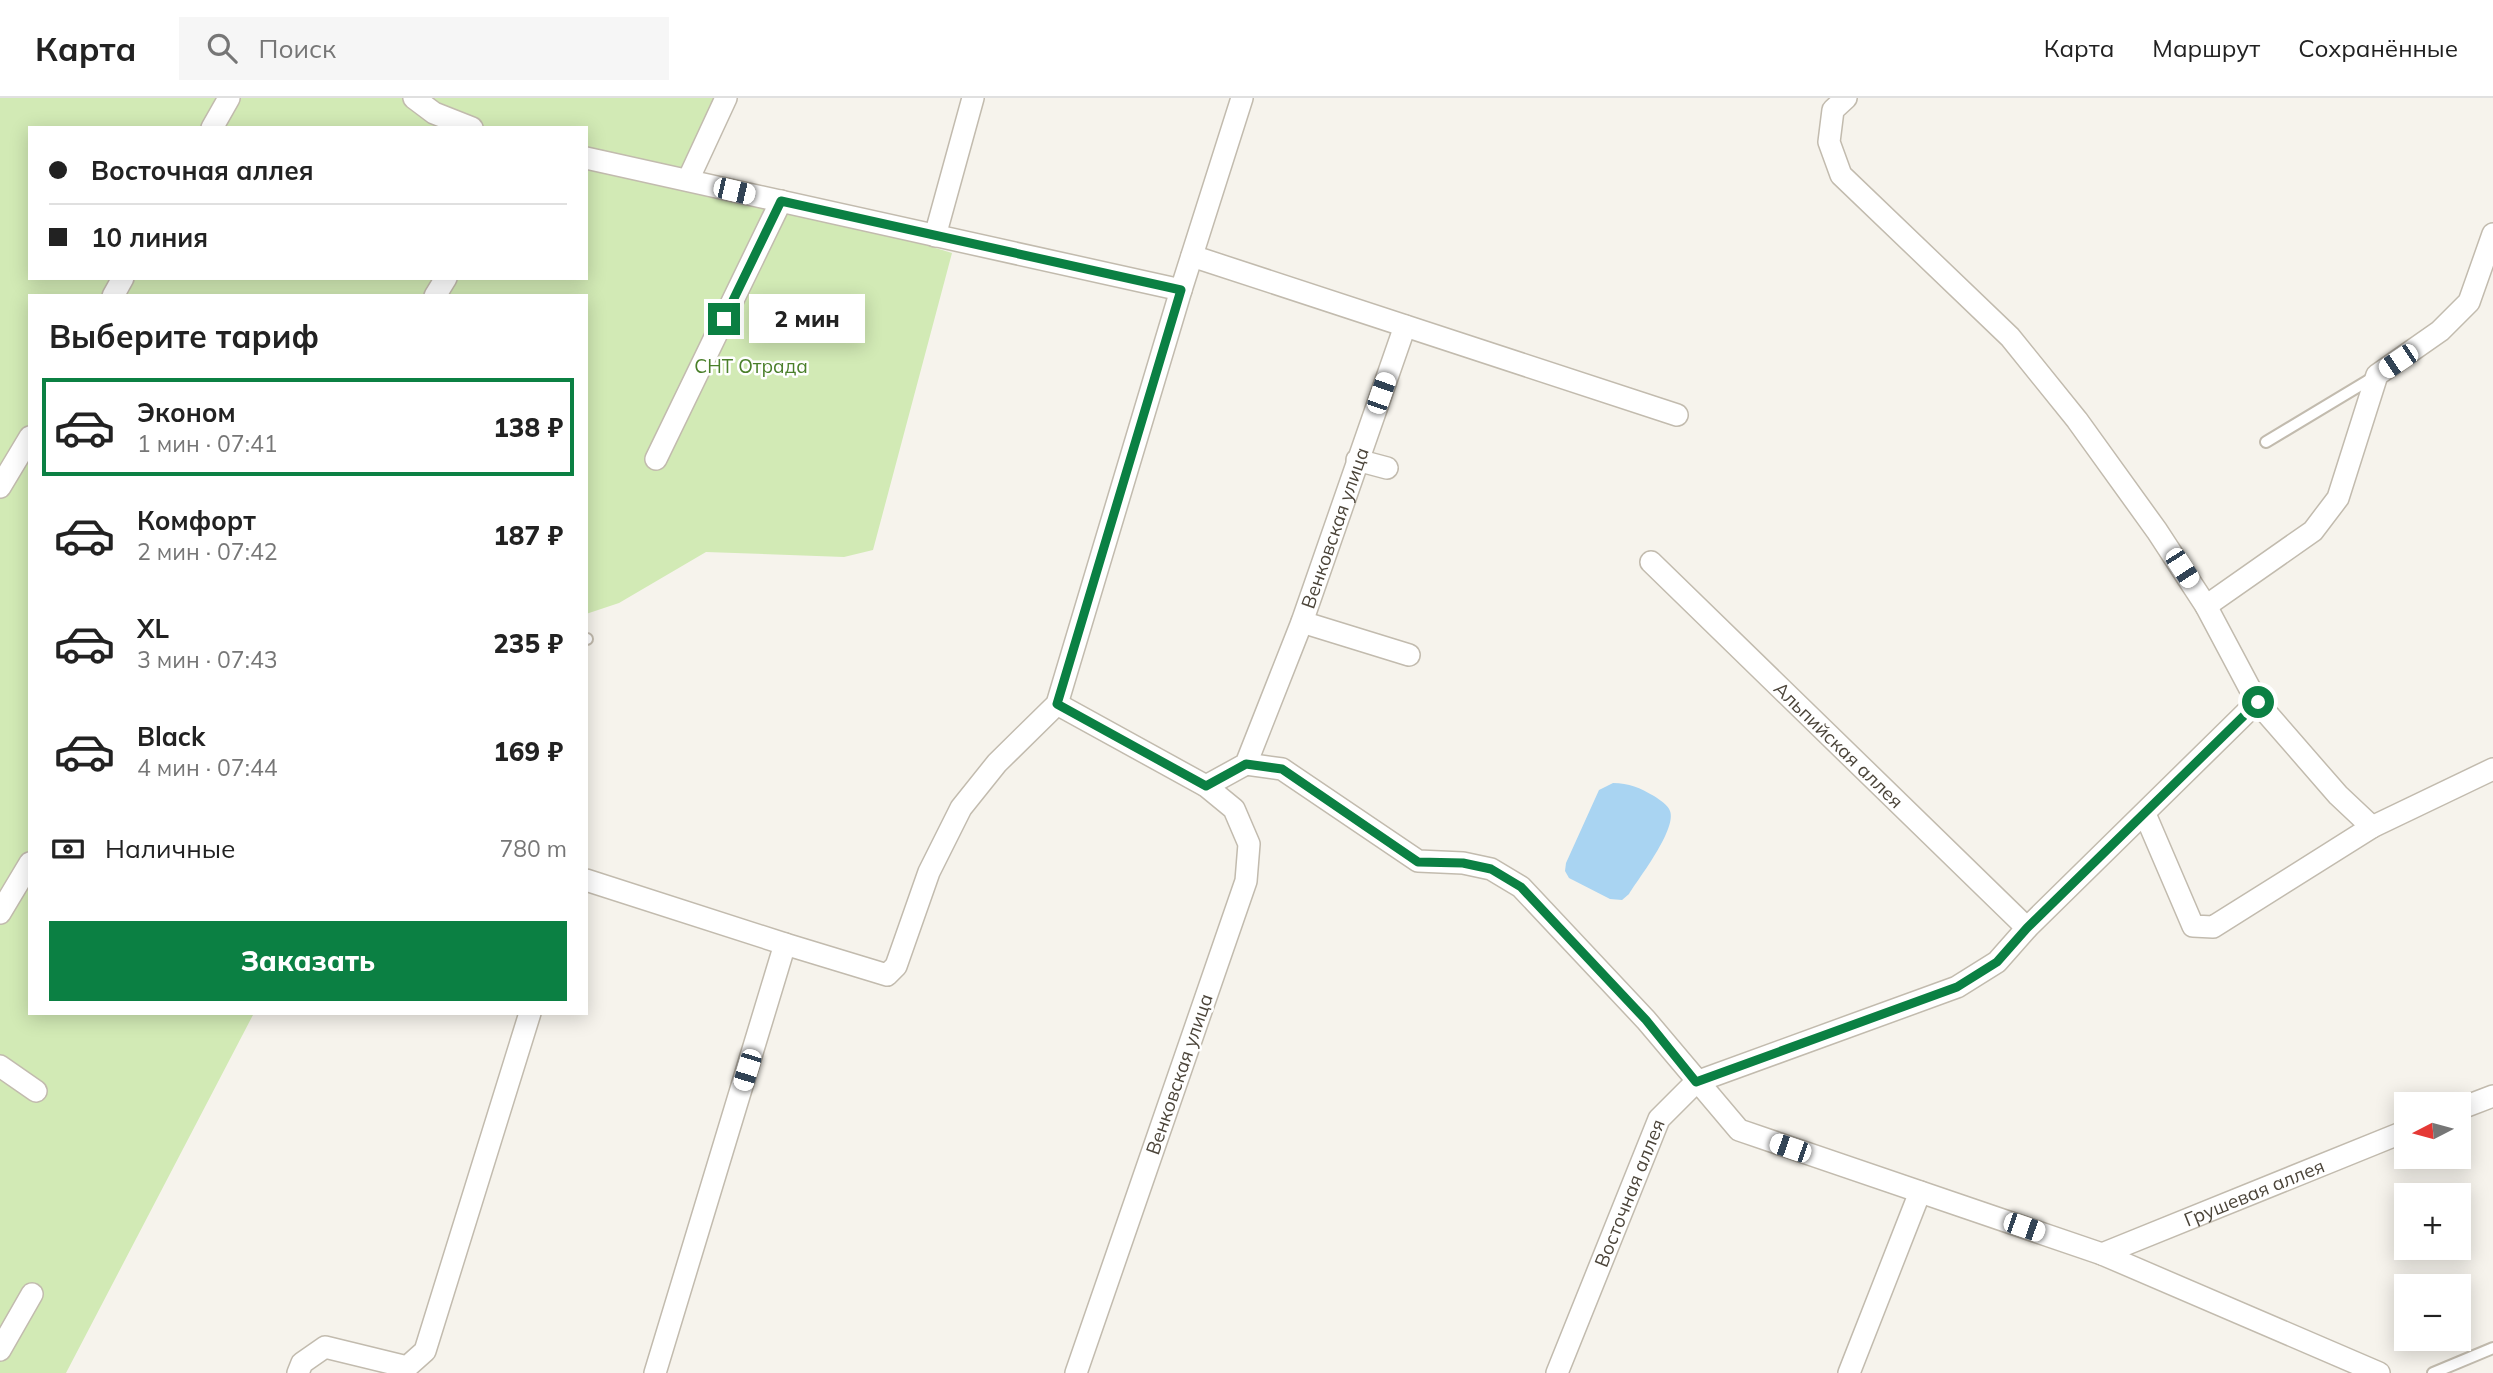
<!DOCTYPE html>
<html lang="ru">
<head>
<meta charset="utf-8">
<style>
	:root { --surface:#fff; --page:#f6f6f6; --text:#222; --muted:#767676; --line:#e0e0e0; --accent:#0b8043 }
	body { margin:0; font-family:Mulish,sans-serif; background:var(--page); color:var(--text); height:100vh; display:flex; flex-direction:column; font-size:26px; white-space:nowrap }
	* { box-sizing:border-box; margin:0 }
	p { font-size:23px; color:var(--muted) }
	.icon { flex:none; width:38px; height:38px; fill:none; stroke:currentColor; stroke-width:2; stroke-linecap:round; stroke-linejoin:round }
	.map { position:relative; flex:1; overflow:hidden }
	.side { position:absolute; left:28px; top:196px; width:560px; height:721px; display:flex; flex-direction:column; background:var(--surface); border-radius:0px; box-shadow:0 4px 18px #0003 }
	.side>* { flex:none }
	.hud { position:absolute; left:28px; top:28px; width:560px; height:154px; border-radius:0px; box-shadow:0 4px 18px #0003; display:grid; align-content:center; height:154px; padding:0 21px; background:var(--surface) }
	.needle { width:46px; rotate:264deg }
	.fabs { position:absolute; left:2394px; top:994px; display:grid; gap:14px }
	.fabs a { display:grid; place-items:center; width:77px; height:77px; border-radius:0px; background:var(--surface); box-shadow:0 4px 18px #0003; font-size:35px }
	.end { position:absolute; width:32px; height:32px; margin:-16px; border:9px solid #0b8043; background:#fff; box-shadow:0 0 0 4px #fff }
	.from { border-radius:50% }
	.bubble { position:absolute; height:49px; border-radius:0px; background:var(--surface); box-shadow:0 4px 18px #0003; font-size:23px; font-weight:800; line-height:49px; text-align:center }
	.car { position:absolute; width:21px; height:42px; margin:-21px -10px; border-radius:9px; box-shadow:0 0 5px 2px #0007; background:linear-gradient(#fff 24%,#345 0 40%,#fff 0 76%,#345 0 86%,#fff 0) }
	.hud b { display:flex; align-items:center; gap:24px; height:66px; font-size:26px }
	.hud b+b { border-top:2px solid var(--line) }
	.hud i { width:18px; height:18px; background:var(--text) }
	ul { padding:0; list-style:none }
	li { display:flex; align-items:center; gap:21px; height:98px; margin:0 14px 10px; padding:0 7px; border:4px solid transparent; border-radius:0px }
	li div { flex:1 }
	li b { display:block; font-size:26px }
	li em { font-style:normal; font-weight:800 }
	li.selected { border-color:var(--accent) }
	li>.icon { width:63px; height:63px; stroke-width:1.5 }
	h2 { padding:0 21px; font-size:32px; line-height:84px }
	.pay { display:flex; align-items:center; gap:18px; height:77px; padding:0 21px; font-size:26px }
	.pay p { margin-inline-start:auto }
	.button { display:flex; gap:14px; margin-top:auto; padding:14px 21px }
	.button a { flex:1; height:80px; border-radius:0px; background:var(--accent); color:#fff; font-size:28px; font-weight:800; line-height:80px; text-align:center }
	header { display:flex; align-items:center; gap:42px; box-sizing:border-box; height:98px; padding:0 35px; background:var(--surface); border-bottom:2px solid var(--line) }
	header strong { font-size:33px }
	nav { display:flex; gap:38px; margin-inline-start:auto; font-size:24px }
	.search { width:490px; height:63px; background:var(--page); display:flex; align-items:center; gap:18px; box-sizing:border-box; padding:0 24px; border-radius:0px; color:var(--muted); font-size:26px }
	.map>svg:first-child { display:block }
	.green { fill:#d2eab5; fill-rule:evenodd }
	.water { fill:#a9d4f2 }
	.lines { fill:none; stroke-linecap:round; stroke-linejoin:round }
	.service-casing { stroke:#c2bbae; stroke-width:14 }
	.minor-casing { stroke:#c2bbae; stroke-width:24 }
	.service { stroke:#fff; stroke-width:10 }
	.minor { stroke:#fff; stroke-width:21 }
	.route { stroke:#0b8043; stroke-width:9 }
	.labels { text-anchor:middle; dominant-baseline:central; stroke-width:5; stroke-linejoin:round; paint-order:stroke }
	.park-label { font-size:19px; fill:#4a7f2a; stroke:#fff }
	.street-label { font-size:19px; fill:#4b4439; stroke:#fff }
</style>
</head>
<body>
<header>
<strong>Карта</strong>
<div class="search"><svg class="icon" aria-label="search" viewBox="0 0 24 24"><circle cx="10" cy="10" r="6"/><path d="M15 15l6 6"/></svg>Поиск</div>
<nav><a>Карта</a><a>Маршрут</a><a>Сохранённые</a></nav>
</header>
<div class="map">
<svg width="2493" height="1275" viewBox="0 0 2493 1275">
	<rect width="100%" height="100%" fill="#f6f3ec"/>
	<path class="green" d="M0 0H731L696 77 952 155 873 452 844 459 706 454 619 505 586 516V198H30V915H254L66 1275H0ZM30 30H586V180H30Z"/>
	<path class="water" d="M1613 685C1629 685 1640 690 1654 698 1660 702 1668 707 1670 713 1677 731 1639 780 1629 796L1622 802 1610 801 1569 780 1565 773 1566 765 1599 692Z"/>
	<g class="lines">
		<g class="service-casing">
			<g id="service">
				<path d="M2266 344 2374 279"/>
				<path d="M586 541H587"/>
				<path d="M2433 1275 2493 1250"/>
			</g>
		</g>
		<g class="minor-casing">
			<g id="minor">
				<path d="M414 0 434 15 472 30"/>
				<path d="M1846 0 1833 12 1829 44 1841 77 2010 239 2077 322 2157 433 2206 508 2257 604 2338 697 2372 729 2493 671"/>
				<path d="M212 30 229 0"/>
				<path d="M586 60 1181 192"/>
				<path d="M688 82 726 0"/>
				<path d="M935 138 973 0"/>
				<path d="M1192 158 1677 317"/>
				<path d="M113 198 123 180"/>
				<path d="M435 198 446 180"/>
				<path d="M656 361 781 103"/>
				<path d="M1357 362 1387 370"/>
				<path d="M0 389 30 339"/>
				<path id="s1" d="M1651 464 2027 830"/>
				<path d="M2206 508 2313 433 2338 400 2377 277 2440 233 2469 204 2493 136"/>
				<path d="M1302 524 1409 557"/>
				<path d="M1057 606 1206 688 1234 711 1249 746 1246 783 1076 1275"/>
				<path d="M1246 666 1282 671 1418 763 1463 765 1491 771 1521 789 1646 922 1739 1032 2102 1156 2379 1275"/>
				<path id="s2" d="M1206 688 1246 666 1302 524 1405 228"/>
				<path d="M2145 716 2193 828 2213 829 2372 729"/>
				<path d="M586 782 785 846"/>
				<path d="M0 815 30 765"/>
				<path d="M0 968 36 993"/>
				<path d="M2459 1011 2493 998"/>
				<path id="s3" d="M2102 1156 2406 1033"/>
				<path d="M0 1252 32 1196"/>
				<path d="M298 1275 302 1265 325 1249 407 1269 425 1253 530 915"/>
				<path d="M655 1275 785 846 887 877 896 868 929 774 961 710 997 665 1057 606 1181 192 1242 0"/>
				<path id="s4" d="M1557 1275 1659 1021 1696 984 1957 889 1997 864 2027 830 2257 604"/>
				<path d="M1849 1275 1920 1094"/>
			</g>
		</g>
		<use href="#service" class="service"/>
		<use href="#minor" class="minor"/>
	</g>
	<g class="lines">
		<path class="route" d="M724 221 781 103 1181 192 1057 606 1206 688 1246 666 1282 671 1418 764 1463 765 1491 771 1521 789 1646 922 1696 984 1957 889 1997 864 2027 830 2258 604"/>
	</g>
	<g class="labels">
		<g class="park-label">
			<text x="751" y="268">СНТ Отрада</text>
		</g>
		<g class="street-label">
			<text stroke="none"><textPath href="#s2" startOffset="298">Венковская улица</textPath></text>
			<text stroke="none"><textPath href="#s1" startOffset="262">Альпийская аллея</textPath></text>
			<text transform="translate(1179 976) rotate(-71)">Венковская улица</text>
			<text stroke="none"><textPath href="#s3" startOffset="164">Грушевая аллея</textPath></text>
			<text stroke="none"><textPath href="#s4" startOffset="194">Восточная аллея</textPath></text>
		</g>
	</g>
</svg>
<div class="fabs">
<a><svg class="needle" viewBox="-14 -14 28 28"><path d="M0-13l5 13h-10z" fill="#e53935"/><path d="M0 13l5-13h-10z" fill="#767676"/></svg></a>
<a>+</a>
<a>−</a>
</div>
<i class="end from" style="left:2258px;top:604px"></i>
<i class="end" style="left:724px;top:221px"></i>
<div class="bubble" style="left:749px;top:196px;width:116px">2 мин</div>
<i class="car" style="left:734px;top:93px;rotate:103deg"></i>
<i class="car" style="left:2398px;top:263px;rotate:236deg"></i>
<i class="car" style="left:1381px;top:295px;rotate:19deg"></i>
<i class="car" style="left:2182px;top:470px;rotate:147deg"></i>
<i class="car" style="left:747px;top:972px;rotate:197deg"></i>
<i class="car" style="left:1790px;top:1050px;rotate:289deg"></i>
<i class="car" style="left:2024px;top:1129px;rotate:109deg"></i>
<div class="hud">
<b><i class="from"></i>Восточная аллея</b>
<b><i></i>10 линия</b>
</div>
<section class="side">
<h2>Выберите тариф</h2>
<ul>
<li class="selected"><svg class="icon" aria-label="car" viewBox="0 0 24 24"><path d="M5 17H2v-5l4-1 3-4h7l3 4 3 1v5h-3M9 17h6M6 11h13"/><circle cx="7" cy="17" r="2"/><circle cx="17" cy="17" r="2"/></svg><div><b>Эконом</b><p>1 мин · 07:41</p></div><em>138 ₽</em></li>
<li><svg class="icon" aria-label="car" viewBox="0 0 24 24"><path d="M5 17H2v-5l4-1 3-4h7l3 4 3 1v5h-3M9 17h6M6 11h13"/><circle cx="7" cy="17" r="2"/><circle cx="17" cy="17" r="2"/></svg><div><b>Комфорт</b><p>2 мин · 07:42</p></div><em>187 ₽</em></li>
<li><svg class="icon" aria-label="car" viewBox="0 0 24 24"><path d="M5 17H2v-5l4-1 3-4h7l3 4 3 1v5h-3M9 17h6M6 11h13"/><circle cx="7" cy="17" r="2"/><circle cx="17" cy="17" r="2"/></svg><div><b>XL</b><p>3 мин · 07:43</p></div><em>235 ₽</em></li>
<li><svg class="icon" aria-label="car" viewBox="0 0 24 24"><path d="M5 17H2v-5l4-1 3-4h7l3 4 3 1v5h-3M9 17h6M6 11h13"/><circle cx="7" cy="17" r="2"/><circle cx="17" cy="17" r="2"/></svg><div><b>Black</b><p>4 мин · 07:44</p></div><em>169 ₽</em></li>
</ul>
<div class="pay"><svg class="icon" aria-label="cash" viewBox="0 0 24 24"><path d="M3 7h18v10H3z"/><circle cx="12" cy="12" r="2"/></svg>Наличные<p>780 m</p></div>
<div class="button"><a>Заказать</a></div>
</section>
</div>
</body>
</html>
